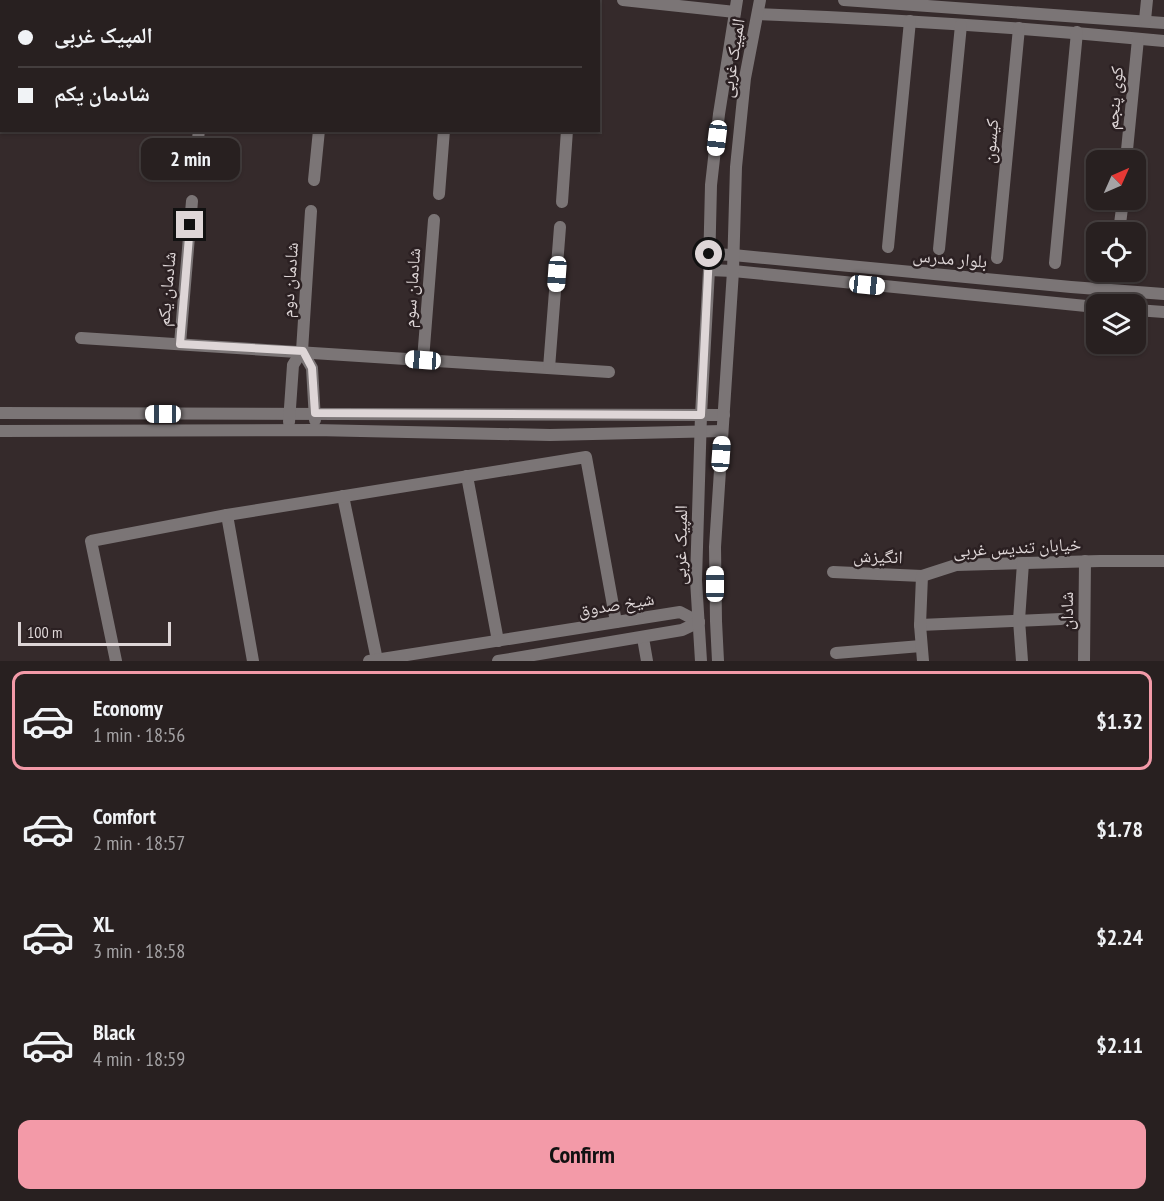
<!DOCTYPE html>
<html lang="en">
<head>
<meta charset="utf-8">
<style>
	:root { --surface:#282020; --page:#342d2d; --text:#f1f3f6; --muted:#a5a3a5; --line:#443e3e; --accent:#f39aa8 }
	body { margin:0; font-family:"PT Sans Narrow","Noto Naskh Arabic",sans-serif; background:var(--page); color:var(--text); height:100vh; display:flex; flex-direction:column; font-size:22px; white-space:nowrap }
	* { box-sizing:border-box; margin:0 }
	p { font-size:20px; color:var(--muted) }
	.icon { flex:none; width:33px; height:33px; fill:none; stroke:currentColor; stroke-width:2; stroke-linecap:round; stroke-linejoin:round }
	.map { position:relative; height:661px; overflow:hidden }
	.side { display:flex; flex-direction:column; background:var(--surface); flex:1 }
	.side>* { flex:none }
	.banner { position:absolute; left:0px; top:0px; width:600px; height:132px; box-shadow:0 2px 4px #0004,0 0 0 2px var(--line); display:grid; align-content:center; height:132px; padding:0 18px; background:var(--surface) }
	.needle { width:39px; rotate:45deg }
	.buttons { position:absolute; left:1086px; top:150px; display:grid; gap:12px }
	.buttons a { display:grid; place-items:center; width:60px; height:60px; border-radius:12px; background:var(--surface); box-shadow:0 2px 4px #0004,0 0 0 2px var(--line); font-size:30px }
	.scale { position:absolute; left:18px; bottom:15px; width:153px; box-sizing:border-box; padding-left:6px; border:3px solid #ded6d7; border-top:0; font-size:16px; line-height:21px; white-space:nowrap; color:#ded6d7; -webkit-text-stroke:4px #2b2022; paint-order:stroke }
	.end { position:absolute; width:27px; height:27px; margin:-14px; border:8px solid #ded6d7; background:#111; box-shadow:0 0 0 3px #111 }
	.from { border-radius:50% }
	.bubble { position:absolute; height:42px; border-radius:12px; background:var(--surface); box-shadow:0 2px 4px #0004,0 0 0 2px var(--line); font-size:20px; font-weight:800; line-height:42px; text-align:center }
	.car { position:absolute; width:18px; height:36px; margin:-18px -9px; border-radius:8px; box-shadow:0 0 4px 2px #0007; background:linear-gradient(#fff 24%,#345 0 40%,#fff 0 76%,#345 0 86%,#fff 0) }
	.banner b { display:flex; align-items:center; gap:21px; height:57px; font-size:22px }
	.banner b+b { border-top:2px solid var(--line) }
	.banner i { width:15px; height:15px; background:var(--text) }
	ul { padding:10px 0 0; list-style:none }
	li { display:flex; align-items:center; gap:18px; height:99px; margin:0 12px 9px; padding:0 6px; border:3px solid transparent; border-radius:12px }
	li div { flex:1 }
	li b { display:block; font-size:22px }
	li em { font-style:normal; font-weight:800 }
	li.current { border-color:var(--accent) }
	li>.icon { width:54px; height:54px; stroke-width:1.5 }
	.button { display:flex; gap:12px; margin-top:auto; padding:12px 18px }
	.button a { flex:1; height:69px; border-radius:12px; background:var(--accent); color:#111; font-size:24px; font-weight:800; line-height:69px; text-align:center }
	.map>svg:first-child { display:block }
	.lines { fill:none; stroke-linecap:round; stroke-linejoin:round }
	.minor { stroke:#7b7576; stroke-width:12 }
	.tertiary { stroke:#7b7576; stroke-width:12 }
	.route { stroke:#ded6d7; stroke-width:8 }
	.labels { text-anchor:middle; dominant-baseline:central; stroke-width:5; stroke-linejoin:round; paint-order:stroke }
	.street-label { font-size:18px; fill:#ded6d7; stroke:#2b2022 }
</style>
</head>
<body>
<div class="map">
<svg width="1164" height="661" viewBox="0 0 1164 661">
	<rect width="100%" height="100%" fill="#352a2b"/>
	<g class="lines">
		<g class="minor">
			<path d="M623 0 735 12"/>
			<path d="M844 0 1164 23"/>
			<path d="M212 2 213 0"/>
			<path d="M331 2 332 0"/>
			<path d="M455 2 456 0"/>
			<path d="M576 2V0"/>
			<path d="M758 14C893 19 1029 28 1164 41"/>
			<path d="M1145 20 1147 0"/>
			<path d="M1126 160 1138 39"/>
			<path d="M195 166 199 130"/>
			<path d="M314 180 319 130"/>
			<path d="M439 194 444 130"/>
			<path d="M562 202 567 130"/>
			<path d="M1119 232 1123 200"/>
			<path d="M888 247 910 21"/>
			<path d="M939 249 961 25"/>
			<path d="M733 255 1071 287 1164 294"/>
			<path d="M997 258 1019 28"/>
			<path d="M1055 263 1077 32"/>
			<path d="M733 271 1096 307"/>
			<path d="M1136 310 1164 312"/>
			<path d="M81 338 609 372"/>
			<path d="M180 344 192 201"/>
			<path d="M302 351 311 211"/>
			<path d="M302 351 312 368 315 420"/>
			<path d="M423 360 434 220"/>
			<path d="M549 368 560 227"/>
			<path d="M0 413 724 415"/>
			<path d="M289 422 293 365 302 351"/>
			<path d="M0 431 315 430 550 435 722 431"/>
			<path d="M467 476 498 641"/>
			<path d="M343 496 377 660"/>
			<path d="M227 515 253 661"/>
			<path d="M833 572 922 576"/>
			<path d="M920 625 1061 619"/>
			<path d="M643 638 647 661"/>
			<path d="M836 653 921 646"/>
			<path d="M116 661 91 541 227 515 586 457 616 622"/>
			<path d="M369 661 680 612 699 622"/>
			<path d="M498 661 682 630 699 622"/>
			<path d="M923 661 920 625 922 576 956 565 1100 561H1164"/>
			<path d="M1022 661 1019 620 1023 563"/>
			<path d="M1084 661 1085 561"/>
		</g>
		<g class="tertiary">
			<path d="M709 254 733 255"/>
			<path d="M709 270 733 271"/>
			<path d="M701 661 696 580 701 415 709 270 711 185 719 114 737 0"/>
			<path d="M718 661 716 621 715 547 733 271 736 167 745 78 760 0"/>
		</g>
	</g>
	<g class="lines">
		<path class="route" d="M190 225 180 344 303 351 312 368 315 413 701 415 709 254"/>
	</g>
	<g class="labels">
		<g class="street-label">
			<text transform="translate(732 58) rotate(-81)">المپیک غربی</text>
			<text transform="translate(1114 98) rotate(-85)">کوی پنجم</text>
			<text transform="translate(990 141) rotate(-85)">کیسون</text>
			<text transform="translate(950 258) rotate(5)">بلوار مدرس</text>
			<text transform="translate(289 280) rotate(-86)">شادمان دوم</text>
			<text transform="translate(411 288) rotate(-86)">شادمان سوم</text>
			<text transform="translate(166 289) rotate(-85)">شادمان یکم</text>
			<text transform="translate(680 545) rotate(-89)">المپیک غربی</text>
			<text transform="translate(1017 547) rotate(-3)">خیابان تندیس غربی</text>
			<text transform="translate(878 556) rotate(2)">انگیزش</text>
			<text transform="translate(616 604) rotate(-9)">شیخ صدوق</text>
			<text transform="translate(1066 611) rotate(-90)">شادان</text>
		</g>
	</g>
</svg>
<div class="buttons">
<a><svg class="needle" viewBox="-14 -14 28 28"><path d="M0-13l5 13h-10z" fill="#e53935"/><path d="M0 13l5-13h-10z" fill="#a5a3a5"/></svg></a>
<a><svg class="icon" aria-label="locate" viewBox="0 0 24 24"><circle cx="12" cy="12" r="6"/><path d="M12 2v4M12 18v4M2 12h4M18 12h4"/></svg></a>
<a><svg class="icon" aria-label="layers" viewBox="0 0 24 24"><path d="M12 4l9 5-9 5-9-5zM3 14l9 5 9-5"/></svg></a>
</div>
<div class="scale">100 m</div>
<i class="end from" style="left:709px;top:254px"></i>
<i class="end" style="left:190px;top:225px"></i>
<div class="bubble" style="left:141px;top:138px;width:99px">2 min</div>
<i class="car" style="left:717px;top:138px;rotate:187deg"></i>
<i class="car" style="left:557px;top:274px;rotate:184deg"></i>
<i class="car" style="left:867px;top:285px;rotate:96deg"></i>
<i class="car" style="left:423px;top:360px;rotate:274deg"></i>
<i class="car" style="left:163px;top:414px;rotate:270deg"></i>
<i class="car" style="left:721px;top:454px;rotate:4deg"></i>
<i class="car" style="left:715px;top:584px;rotate:0deg"></i>
<div class="banner">
<b><i class="from"></i>المپیک غربی</b>
<b><i></i>شادمان یکم</b>
</div>
</div>
<section class="side">
<ul>
<li class="current"><svg class="icon" aria-label="car" viewBox="0 0 24 24"><path d="M5 17H2v-5l4-1 3-4h7l3 4 3 1v5h-3M9 17h6M6 11h13"/><circle cx="7" cy="17" r="2"/><circle cx="17" cy="17" r="2"/></svg><div><b>Economy</b><p>1 min · 18:56</p></div><em>$1.32</em></li>
<li><svg class="icon" aria-label="car" viewBox="0 0 24 24"><path d="M5 17H2v-5l4-1 3-4h7l3 4 3 1v5h-3M9 17h6M6 11h13"/><circle cx="7" cy="17" r="2"/><circle cx="17" cy="17" r="2"/></svg><div><b>Comfort</b><p>2 min · 18:57</p></div><em>$1.78</em></li>
<li><svg class="icon" aria-label="car" viewBox="0 0 24 24"><path d="M5 17H2v-5l4-1 3-4h7l3 4 3 1v5h-3M9 17h6M6 11h13"/><circle cx="7" cy="17" r="2"/><circle cx="17" cy="17" r="2"/></svg><div><b>XL</b><p>3 min · 18:58</p></div><em>$2.24</em></li>
<li><svg class="icon" aria-label="car" viewBox="0 0 24 24"><path d="M5 17H2v-5l4-1 3-4h7l3 4 3 1v5h-3M9 17h6M6 11h13"/><circle cx="7" cy="17" r="2"/><circle cx="17" cy="17" r="2"/></svg><div><b>Black</b><p>4 min · 18:59</p></div><em>$2.11</em></li>
</ul>
<div class="button"><a>Confirm</a></div>
</section>
</body>
</html>
